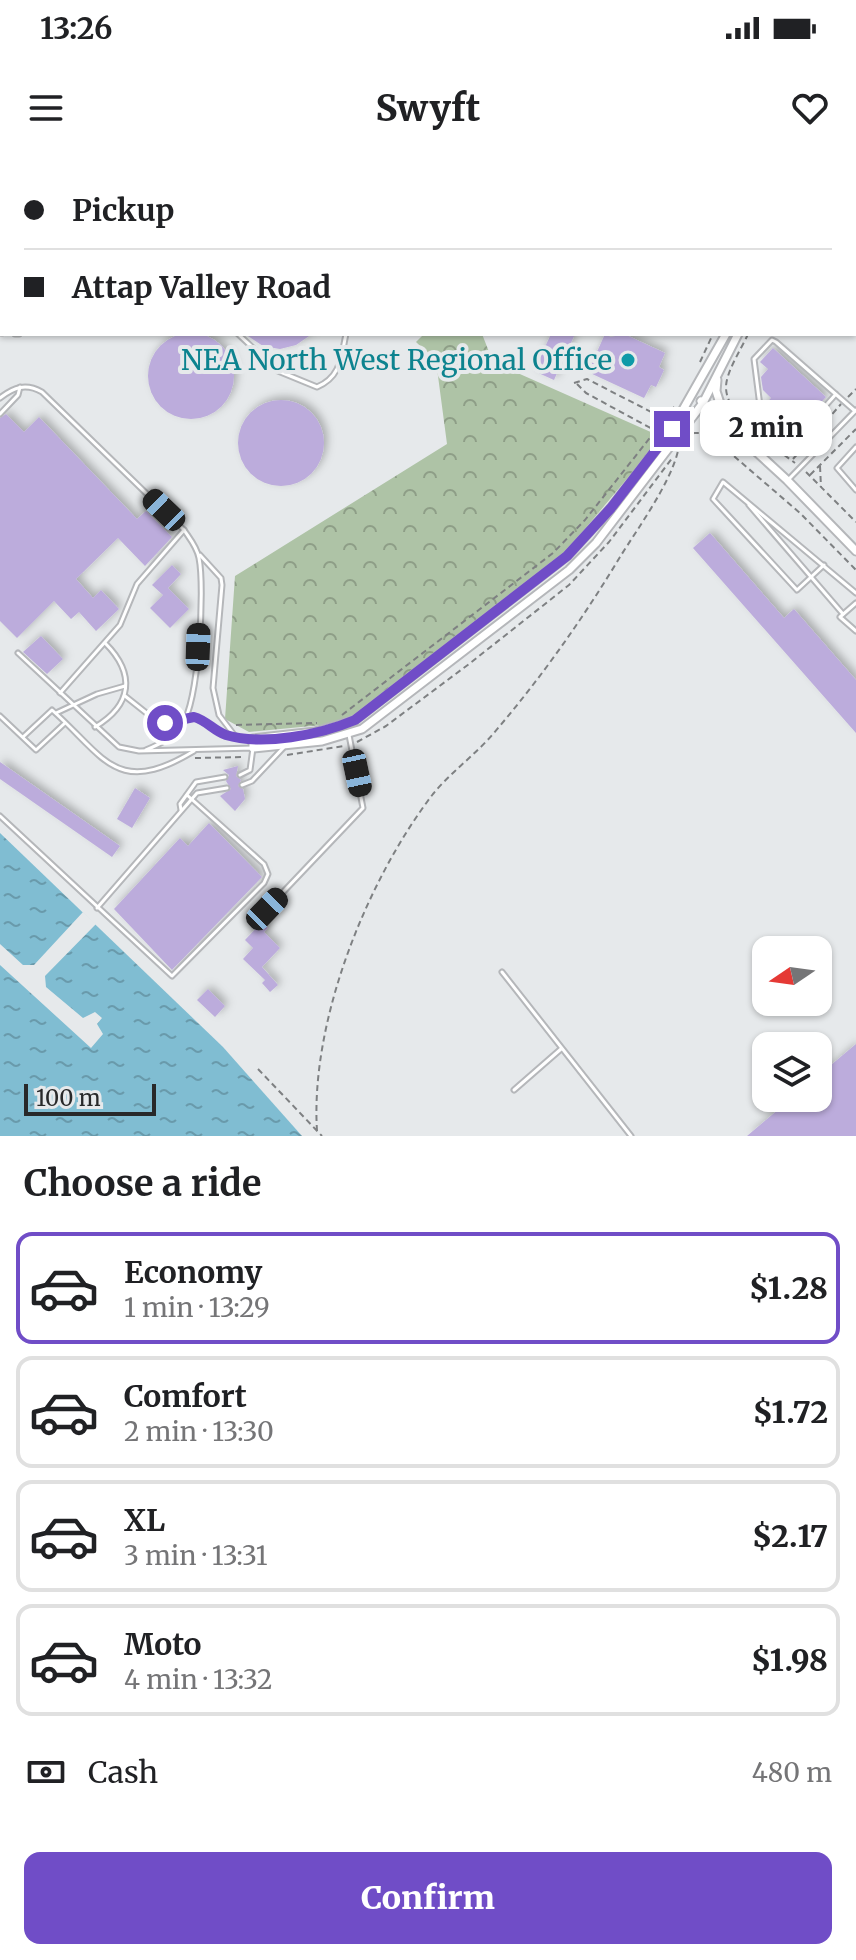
<!DOCTYPE html>
<html lang="en">
<head>
<meta charset="utf-8">
<style>
	:root { --surface:#fff; --page:#f6f6f6; --text:#202124; --muted:#757577; --line:#e0e0e0; --accent:#704dc7 }
	body { margin:0; font-family:Merriweather,serif; background:var(--page); color:var(--text); height:100vh; display:flex; flex-direction:column; font-size:30px; white-space:nowrap }
	* { box-sizing:border-box; margin:0 }
	p { font-size:26px; color:var(--muted) }
	.icon { flex:none; width:44px; height:44px; fill:none; stroke:currentColor; stroke-width:2; stroke-linecap:round; stroke-linejoin:round }
	.map { position:relative; height:976px; overflow:hidden }
	.sheet { display:flex; flex-direction:column; background:var(--surface); flex:1 }
	.sheet>* { flex:none }
	.banner { position:absolute; left:0px; top:0px; width:856px; height:176px; box-shadow:0 2px 6px #0004; display:grid; align-content:center; height:176px; padding:0 24px; background:var(--surface) }
	.needle { width:52px; rotate:257deg }
	.buttons { position:absolute; left:752px; top:776px; display:grid; gap:16px }
	.buttons a { display:grid; place-items:center; width:80px; height:80px; border-radius:16px; background:var(--surface); box-shadow:0 2px 6px #0004; font-size:40px }
	.scale { position:absolute; left:24px; bottom:20px; width:132px; box-sizing:border-box; padding-left:8px; border:4px solid #28292a; border-top:0; font-size:22px; line-height:28px; white-space:nowrap; color:#28292a; -webkit-text-stroke:6px #e6e9eb; paint-order:stroke }
	.end { position:absolute; width:36px; height:36px; margin:-18px; border:10px solid #704dc7; background:#fff; box-shadow:0 0 0 4px #fff }
	.from { border-radius:50% }
	.bubble { position:absolute; height:56px; border-radius:16px; background:var(--surface); box-shadow:0 2px 6px #0004; font-size:26px; font-weight:800; line-height:56px; text-align:center }
	.car { position:absolute; width:24px; height:48px; margin:-24px -12px; border-radius:10px; box-shadow:0 0 6px 2px #0007; background:linear-gradient(#222 24%,#8ab4d8 0 40%,#222 0 76%,#8ab4d8 0 86%,#222 0) }
	.banner b { display:flex; align-items:center; gap:28px; height:76px; font-size:30px }
	.banner b+b { border-top:2px solid var(--line) }
	.banner i { width:20px; height:20px; background:var(--text) }
	ul { padding:0; list-style:none }
	li { display:flex; align-items:center; gap:24px; height:112px; margin:0 16px 12px; padding:0 8px; border:4px solid var(--line); border-radius:16px }
	li div { flex:1 }
	li b { display:block; font-size:30px }
	li em { font-style:normal; font-weight:800 }
	li.active { border-color:var(--accent) }
	li>.icon { width:72px; height:72px; stroke-width:1.5 }
	h2 { padding:0 24px; font-size:36px; line-height:96px }
	.pay { display:flex; align-items:center; gap:20px; height:88px; padding:0 24px; font-size:30px }
	.pay p { margin-inline-start:auto }
	.cta { display:flex; gap:16px; margin-top:auto; padding:16px 24px }
	.cta a { flex:1; height:92px; border-radius:16px; background:var(--accent); color:#fff; font-size:32px; font-weight:800; line-height:92px; text-align:center }
	.status { display:flex; justify-content:space-between; align-items:center; height:56px; padding:0 40px; background:var(--surface); direction:ltr }
	.status svg { height:22px; fill:currentColor }
	header { display:flex; justify-content:space-between; align-items:center; height:104px; padding:0 24px; background:var(--surface); font-size:36px; font-weight:800 }
	.map>svg:first-child { display:block }
	.forest { fill:url(#forest-crowns) }
	.water { fill:url(#water-ripples) }
	.pier { fill:#e6e9eb }
	.building { fill:#bcacdc; filter:url(#shadow) }
	.lines { fill:none; stroke-linecap:round; stroke-linejoin:round }
	.lane-casing { stroke:#b5b7ba; stroke-width:7 }
	.street-casing { stroke:#b5b7ba; stroke-width:11 }
	.path { stroke:#7e8082; stroke-width:2; stroke-dasharray:6 4; stroke-linecap:butt }
	.lane { stroke:#fff; stroke-width:3 }
	.street { stroke:#fff; stroke-width:7 }
	.route { stroke:#704dc7; stroke-width:10 }
	.culture-dot { fill:#0f9aa8; stroke:#e6e9eb; stroke-width:3 }
	.labels { text-anchor:middle; dominant-baseline:central; stroke-width:8; stroke-linejoin:round; paint-order:stroke }
	.culture-label { font-size:28px; fill:#0d838f; stroke:#e6e9eb; text-anchor:end }
</style>
</head>
<body>
<div class="status"><b>13:26</b><svg viewBox="0 0 49 12"><path d="M0 12V9h3v3zM5 12V6h3v6zM10 12V3h3v9zM15 12V0h3v12zM26 1h20v11H26zM47 4h2v5h-2z"/></svg></div>
<header><svg class="icon" aria-label="menu" viewBox="0 0 24 24"><path d="M4 6h16M4 12h16M4 18h16"/></svg>Swyft<svg class="icon" aria-label="heart" viewBox="0 0 24 24"><path d="M12 20l-8-8c-3-5 5-10 8-4 3-6 11-1 8 4z"/></svg></header>
<div class="map">
<svg width="856" height="976" viewBox="0 0 856 976">
	<defs>
		<pattern id="forest-crowns" width="20" height="18" patternUnits="userSpaceOnUse" patternTransform="scale(2)"><rect width="20" height="18" fill="#aec3a6"/><path d="M2 6a3 3 0 1 1 6 0M12 15a3 3 0 1 1 6 0" fill="none" stroke="#8e9e87"/></pattern>
		<pattern id="water-ripples" width="26" height="14" patternUnits="userSpaceOnUse" patternTransform="scale(2)"><rect width="26" height="14" fill="#80bdd2"/><path d="M2 4q2-2 4 0t4 0M15 11q2-2 4 0t4 0" fill="none" stroke="#699aab"/></pattern>
		<filter id="shadow"><feDropShadow dx="3.5" dy="-3.5" stdDeviation="4" flood-color="#0004"/></filter>
	</defs>
	<rect width="100%" height="100%" fill="#e6e9eb"/>
	<path class="forest" d="M424 174H482L493 202 662 277 558 401 343 563 249 572 225 559 235 416 447 284 436 201 416 182Z"/>
	<path class="water" d="M0 673 223 887 302 976H0Z"/>
	<path class="pier" d="M83 752 96 764 45 816 46 827 83 858 95 852 102 858 97 864 103 874 91 888 0 805V784L23 805H34Z"/>
	<g class="building">
		<circle cx="191" cy="216" r="43"/>
		<path d="M245 174H312L296 185 280 189 263 186Z"/>
		<path d="M551 174H575L565 196 559 198 561 204 554 220 534 211Z"/>
		<path d="M605 174 611 177 624 174 665 193 659 207 664 210 656 227 651 225 644 238 588 212Z"/>
		<path d="M773 188 826 237 789 276 770 260 775 254 765 244 771 238 763 230 761 217 768 209 760 202Z"/>
		<circle cx="281" cy="283" r="43"/>
		<path d="M6 254 24 272 39 257 137 359 146 351 172 377 145 406 118 378 76 419 93 438 101 430 119 449 96 471 79 452 71 459 54 441 17 478 0 461V258Z"/>
		<path d="M710 373 784 458 794 449 856 520V573L693 388Z"/>
		<path d="M172 405 181 414 168 428 189 449 170 468 150 448 163 435 152 425Z"/>
		<path d="M41 476 63 499 47 514 23 492Z"/>
		<path d="M0 602 120 686 112 697 0 619Z"/>
		<path d="M238 606 236 616 241 620 238 626 243 629 245 639 235 651 220 636 231 629 226 621 229 615 223 610Z"/>
		<path d="M135 628 150 638 132 668 117 659Z"/>
		<path d="M209 663 262 717 172 810 114 749 180 678 188 686Z"/>
		<path d="M262 762 268 768 264 772 280 788 262 807 278 825 270 832 262 823 265 820 243 799 253 788 245 780Z"/>
		<path d="M208 829 225 846 215 857 197 840Z"/>
		<path d="M856 884V976H747L792 938H818V916Z"/>
	</g>
	<g class="lines">
		<g class="lane-casing">
			<g id="lane">
				<path d="M219 0 221 2"/>
				<path d="M197 2 199 0"/>
				<path d="M516 2V0"/>
				<path d="M574 2V0"/>
				<path d="M856 3V12"/>
				<path d="M0 173H2"/>
				<path d="M15 174H19"/>
				<path d="M238 174 278 211 317 227C341 217 341 197 346 174"/>
				<path d="M563 200 568 203"/>
				<path d="M836 234 795 280 782 282 762 262 754 199 772 180 776 182 855 251"/>
				<path d="M0 238C14 227 26 223 42 232L184 370C190 379 197 387 199 398 205 428 199 540 182 565 173 578 160 584 146 590"/>
				<path d="M0 254 18 235 20 227"/>
				<path d="M856 287 837 308 856 330"/>
				<path d="M789 319 856 250"/>
				<path d="M749 345 843 454"/>
				<path d="M200 395 221 418 222 425 213 528 219 555 235 576"/>
				<path d="M824 405 797 430 713 339 723 322 856 433"/>
				<path d="M856 443 840 457 856 471"/>
				<path d="M18 493 119 587 139 591 253 588 250 610 240 615"/>
				<path d="M60 533 120 465 137 424 184 370"/>
				<path d="M125 536 159 563 194 557 223 574 252 579"/>
				<path d="M56 553 97 534 125 526"/>
				<path d="M0 556 36 590 65 563"/>
				<path d="M95 567C132 545 136 514 105 483"/>
				<path d="M23 577 52 550C105 597 116 638 194 591"/>
				<path d="M242 625 252 621 284 587"/>
				<path d="M181 650 180 644 196 622 225 617"/>
				<path d="M0 656 172 816 264 723 268 714 264 704 187 635"/>
				<path d="M97 748 197 633 227 628"/>
				<path d="M267 749 363 648 349 575"/>
				<path d="M502 812 631 976"/>
				<path d="M514 930 561 889"/>
			</g>
		</g>
		<g class="street-casing">
			<g id="street">
				<path d="M326 0 328 2"/>
				<path d="M598 0 611 2"/>
				<path d="M406 2 408 0"/>
				<path d="M803 2 804 0"/>
				<path d="M813 2 814 0"/>
				<path d="M726 174 672 269 611 348 567 396 355 560 315 572 253 579V588L322 581 362 569 569 410 596 383 703 243 738 174"/>
				<path d="M717 220 716 231 726 262"/>
				<path d="M701 241 787 320 856 391"/>
			</g>
		</g>
		<g class="path">
			<path d="M338 0 340 2"/>
			<path d="M523 0 537 2"/>
			<path d="M700 0 717 2"/>
			<path d="M778 2 783 0"/>
			<path d="M791 2 792 0"/>
			<path d="M830 2 831 0"/>
			<path d="M748 174C742 188 727 210 726 226 725 257 773 286 795 303"/>
			<path d="M700 202 713 174"/>
			<path d="M574 223 587 219 665 259"/>
			<path d="M577 224 586 233 656 271"/>
			<path d="M848 237 856 229"/>
			<path d="M679 288 694 273H707L800 353 856 410"/>
			<path d="M793 299 841 244"/>
			<path d="M820 306 821 327"/>
			<path d="M806 312 856 362"/>
			<path d="M810 315 856 269"/>
			<path d="M342 555 553 393 585 360 675 246"/>
			<path d="M236 565 317 563"/>
			<path d="M357 582 386 566 469 504 569 425 609 382 673 297"/>
			<path d="M287 595 344 586"/>
			<path d="M195 598 244 597"/>
			<path d="M258 909 322 976"/>
			<path d="M317 971C310 861 367 720 433 634 451 612 475 595 493 574 541 518 582 460 620 397 638 368 670 324 678 291"/>
		</g>
		<use href="#lane" class="lane"/>
		<use href="#street" class="street"/>
	</g>
	<g class="lines">
		<path class="route" d="M165 563 194 557C206 560 214 571 226 575 263 586 319 575 355 560L567 396 611 348 672 269"/>
	</g>
	<circle class="culture-dot" cx="628" cy="200" r="8"/>
	<g class="labels">
		<g class="culture-label">
			<text x="612" y="200">NEA North West Regional Office</text>
		</g>
	</g>
</svg>
<div class="buttons">
<a><svg class="needle" viewBox="-14 -14 28 28"><path d="M0-13l5 13h-10z" fill="#e53935"/><path d="M0 13l5-13h-10z" fill="#757577"/></svg></a>
<a><svg class="icon" aria-label="layers" viewBox="0 0 24 24"><path d="M12 4l9 5-9 5-9-5zM3 14l9 5 9-5"/></svg></a>
</div>
<div class="scale">100 m</div>
<i class="end from" style="left:165px;top:563px"></i>
<i class="end" style="left:672px;top:269px"></i>
<div class="bubble" style="left:700px;top:240px;width:132px">2 min</div>
<i class="car" style="left:164px;top:350px;rotate:314deg"></i>
<i class="car" style="left:198px;top:487px;rotate:2deg"></i>
<i class="car" style="left:357px;top:613px;rotate:168deg"></i>
<i class="car" style="left:267px;top:749px;rotate:44deg"></i>
<div class="banner">
<b><i class="from"></i>Pickup</b>
<b><i></i>Attap Valley Road</b>
</div>
</div>
<section class="sheet">
<h2>Choose a ride</h2>
<ul>
<li class="active"><svg class="icon" aria-label="car" viewBox="0 0 24 24"><path d="M5 17H2v-5l4-1 3-4h7l3 4 3 1v5h-3M9 17h6M6 11h13"/><circle cx="7" cy="17" r="2"/><circle cx="17" cy="17" r="2"/></svg><div><b>Economy</b><p>1 min · 13:29</p></div><em>$1.28</em></li>
<li><svg class="icon" aria-label="car" viewBox="0 0 24 24"><path d="M5 17H2v-5l4-1 3-4h7l3 4 3 1v5h-3M9 17h6M6 11h13"/><circle cx="7" cy="17" r="2"/><circle cx="17" cy="17" r="2"/></svg><div><b>Comfort</b><p>2 min · 13:30</p></div><em>$1.72</em></li>
<li><svg class="icon" aria-label="car" viewBox="0 0 24 24"><path d="M5 17H2v-5l4-1 3-4h7l3 4 3 1v5h-3M9 17h6M6 11h13"/><circle cx="7" cy="17" r="2"/><circle cx="17" cy="17" r="2"/></svg><div><b>XL</b><p>3 min · 13:31</p></div><em>$2.17</em></li>
<li><svg class="icon" aria-label="car" viewBox="0 0 24 24"><path d="M5 17H2v-5l4-1 3-4h7l3 4 3 1v5h-3M9 17h6M6 11h13"/><circle cx="7" cy="17" r="2"/><circle cx="17" cy="17" r="2"/></svg><div><b>Moto</b><p>4 min · 13:32</p></div><em>$1.98</em></li>
</ul>
<div class="pay"><svg class="icon" aria-label="cash" viewBox="0 0 24 24"><path d="M3 7h18v10H3z"/><circle cx="12" cy="12" r="2"/></svg>Cash<p>480 m</p></div>
<div class="cta"><a>Confirm</a></div>
</section>
</body>
</html>
